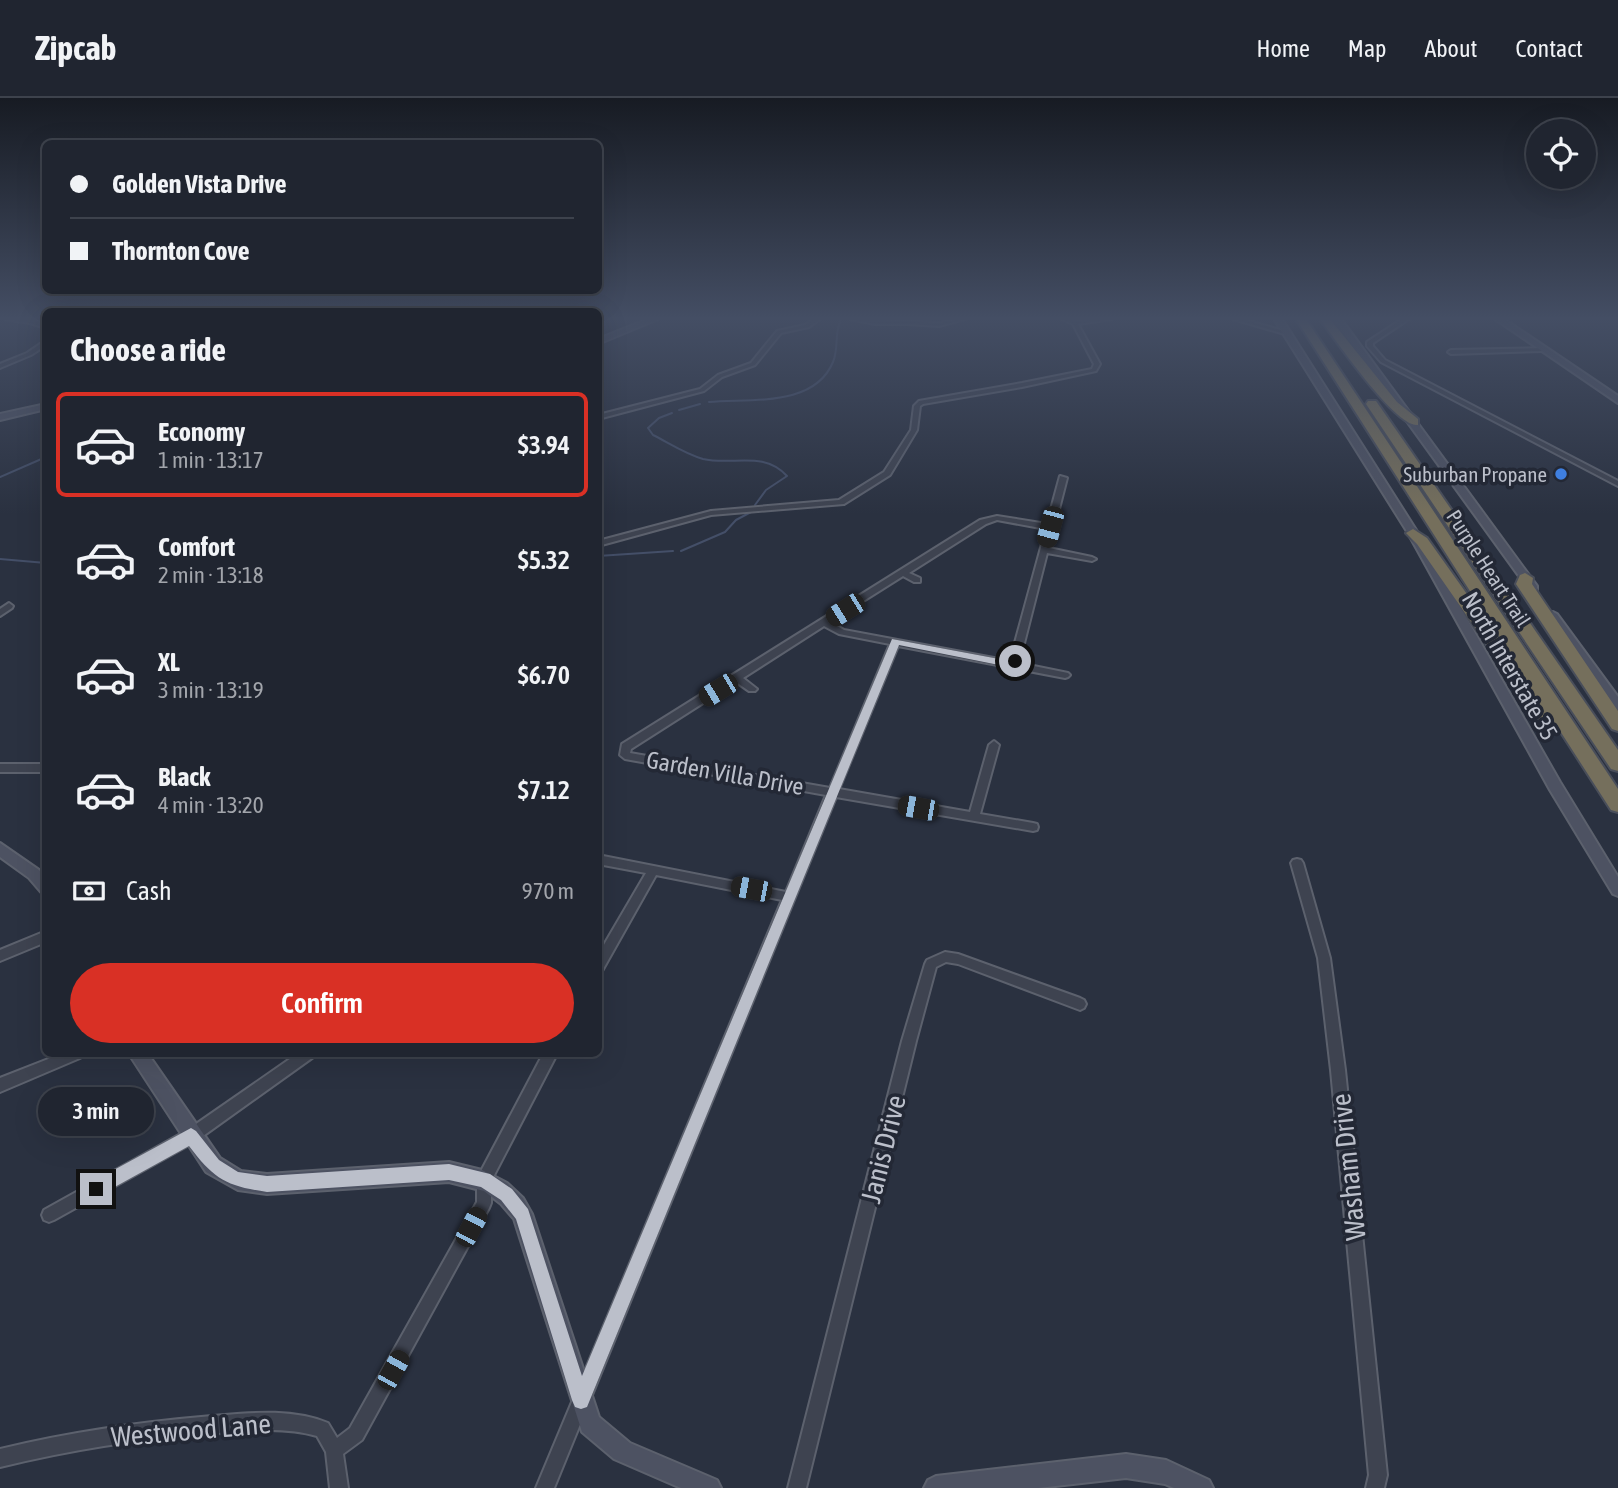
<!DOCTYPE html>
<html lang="en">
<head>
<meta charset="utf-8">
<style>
	:root { --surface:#202530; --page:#282d38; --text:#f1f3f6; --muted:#a2a5ab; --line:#3d424c; --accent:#d93025 }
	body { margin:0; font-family:"Asap Condensed",sans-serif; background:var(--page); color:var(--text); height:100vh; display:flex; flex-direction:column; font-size:26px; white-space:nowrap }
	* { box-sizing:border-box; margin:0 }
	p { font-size:23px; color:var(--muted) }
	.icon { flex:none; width:38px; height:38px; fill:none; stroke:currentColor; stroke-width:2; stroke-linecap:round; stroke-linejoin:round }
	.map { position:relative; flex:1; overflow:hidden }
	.details { position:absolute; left:42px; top:210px; width:560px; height:749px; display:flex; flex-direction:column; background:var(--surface); border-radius:10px; box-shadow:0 7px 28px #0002,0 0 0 2px var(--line) }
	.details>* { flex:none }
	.banner { position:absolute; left:42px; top:42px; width:560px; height:154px; border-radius:10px; box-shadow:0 7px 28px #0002,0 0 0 2px var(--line); display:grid; align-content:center; height:154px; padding:0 28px; background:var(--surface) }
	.buttons { position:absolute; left:1526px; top:21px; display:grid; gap:14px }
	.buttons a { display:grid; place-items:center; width:70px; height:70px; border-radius:50%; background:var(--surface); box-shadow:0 7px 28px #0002,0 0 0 2px var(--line); font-size:35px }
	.end { position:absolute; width:32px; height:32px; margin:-16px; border:9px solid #bbbfca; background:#111; box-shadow:0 0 0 4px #111 }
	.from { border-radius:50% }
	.bubble { position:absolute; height:49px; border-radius:24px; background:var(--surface); box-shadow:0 7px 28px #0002,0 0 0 2px var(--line); font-size:23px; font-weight:600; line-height:49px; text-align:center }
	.car { position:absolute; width:21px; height:42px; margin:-21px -10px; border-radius:9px; box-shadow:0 0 5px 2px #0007; background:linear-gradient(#222 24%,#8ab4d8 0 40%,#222 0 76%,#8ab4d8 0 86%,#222 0) }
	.banner b { display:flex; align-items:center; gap:24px; height:66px; font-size:26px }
	.banner b+b { border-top:2px solid var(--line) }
	.banner i { width:18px; height:18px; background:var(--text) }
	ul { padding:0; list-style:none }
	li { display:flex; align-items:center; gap:21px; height:105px; margin:0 14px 10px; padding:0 14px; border:4px solid transparent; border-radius:10px }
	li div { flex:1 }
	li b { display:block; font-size:26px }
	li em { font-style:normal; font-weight:600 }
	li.on { border-color:var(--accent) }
	li>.icon { width:63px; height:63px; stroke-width:1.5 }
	h2 { padding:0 28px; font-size:32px; line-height:84px }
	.pay { display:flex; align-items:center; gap:18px; height:77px; padding:0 28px; font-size:26px }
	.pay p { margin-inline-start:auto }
	.primary-button { display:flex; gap:14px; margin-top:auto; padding:14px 28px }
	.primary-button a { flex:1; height:80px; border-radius:42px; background:var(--accent); color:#fff; font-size:28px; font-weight:600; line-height:80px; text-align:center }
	header { display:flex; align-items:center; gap:42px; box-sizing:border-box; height:98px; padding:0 35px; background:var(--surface); border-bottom:2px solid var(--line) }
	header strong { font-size:33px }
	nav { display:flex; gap:38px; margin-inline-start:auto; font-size:24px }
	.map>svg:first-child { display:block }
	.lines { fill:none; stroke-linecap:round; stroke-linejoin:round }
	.stream { stroke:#444f68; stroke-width:2 }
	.street-casing { stroke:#5c616d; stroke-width:4 }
	.secondary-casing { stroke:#5c616d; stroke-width:4 }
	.highway-casing { stroke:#494e5a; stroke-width:4 }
	.street { fill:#3e4350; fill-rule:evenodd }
	.secondary { fill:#4d5262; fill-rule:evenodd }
	.highway { fill:#756f5c; fill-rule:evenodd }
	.route { fill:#bbbfca }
	.shop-dot { fill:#3f7fe0; stroke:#232835; stroke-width:2.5 }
	.labels { text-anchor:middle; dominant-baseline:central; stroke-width:7; stroke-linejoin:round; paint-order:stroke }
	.far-poi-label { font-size:21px; fill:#bbbfca; stroke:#232835; text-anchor:end }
	.far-street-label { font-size:21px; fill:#bbbfca; stroke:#232835 }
	.street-label { font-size:24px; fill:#bbbfca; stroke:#232835 }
	.near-street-label { font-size:28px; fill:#bbbfca; stroke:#232835 }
</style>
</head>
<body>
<header>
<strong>Zipcab</strong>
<nav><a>Home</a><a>Map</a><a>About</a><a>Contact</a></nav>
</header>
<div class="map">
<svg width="1618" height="1390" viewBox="0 0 1618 1390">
	<rect width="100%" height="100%" fill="#2a3140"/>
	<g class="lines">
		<g class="stream">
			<path d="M709 304C749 300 814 310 833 264 839 250 834 235 841 221"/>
			<path d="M679 312 700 306"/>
			<path d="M672 315 659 320 648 330 653 337C669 345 685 356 703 361 733 368 763 352 787 378L766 392 755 407"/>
			<path d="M0 379 46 359"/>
			<path d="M681 453 725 434 736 422 751 414"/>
			<path d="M598 458 673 453"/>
			<path d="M0 461 46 465"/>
		</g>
		<g class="street-casing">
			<g id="street">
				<path d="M5 221H31L46 226V230L30 225Z"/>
				<path d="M813 221H820L809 229 781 235 755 267 722 279 704 293 598 321V317L700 291 718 277 751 265 777 233 805 227Z"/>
				<path d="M850 221 939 225 965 221 939 228 908 226H875Z"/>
				<path d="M1062 221 1076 223 1112 221 1078 226 1100 266 1096 273 1022 289 923 306 920 308 917 332 890 377 844 406 711 417 598 448V443L711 413 839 402 884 374 911 332 914 308 919 303 1022 285 1092 271 1094 266 1073 226Z"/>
				<path d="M1233 221H1242L1291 235 1288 237Z"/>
				<path d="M1402 221H1409L1373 245V248L1385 262 1618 383V388L1381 264 1367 248V244Z"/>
				<path d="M46 242V247L31 257 0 270V266L27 255Z"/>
				<path d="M1545 250 1546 251 1543 253 1451 256 1448 254 1451 252Z"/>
				<path d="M1060 378 1067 380 1049 450 1092 459 1096 461 1092 463 1047 455 1019 565 1068 575 1070 577 1068 579 1065 580 898 548 839 691 970 714 989 647 994 643 999 647 980 716 1033 725 1037 726 1038 729 1037 732 1033 733 836 699 554 1390H536L782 802 656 777 602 873 598 874V857L646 775 598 766V757L786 794 826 697 625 661 620 657 622 646 980 422 997 418 1047 426ZM997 422 1046 431 1010 563 844 532 830 524 903 478 914 484H920V480L909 475 986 426ZM824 528 839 536 890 546 830 690 630 655 631 651 736 584 749 593H755L757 591 743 580Z"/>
				<path d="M9 505 13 508 12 510 0 518V511Z"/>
				<rect x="0" y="666" width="46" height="8"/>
				<path d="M1297 761 1301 762 1303 765 1330 860 1345 972 1387 1377 1384 1390H1366L1369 1377 1331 972 1318 860 1291 765 1293 762Z"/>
				<path d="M46 833V844L0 863V852Z"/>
				<path d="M945 854 958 856 1080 900 1084 902 1086 906 1084 910 1080 912 958 866 946 864 936 869 916 943 806 1390H788L902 943 925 866 927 862Z"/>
				<path d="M61 956H82L80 960 0 994V980Z"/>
				<path d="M297 956H314L312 960 196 1043 54 1122 49 1124 44 1122 42 1117 44 1112 186 1033Z"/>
				<path d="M543 956H557L491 1083V1105L489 1110 362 1342 343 1356 348 1390H330L326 1354 317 1338C281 1328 245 1333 209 1336 138 1341 69 1352 0 1369V1351C70 1334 140 1324 212 1318 250 1315 291 1310 328 1325L337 1340 350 1330 477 1104V1082L479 1077Z"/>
			</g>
		</g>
		<g class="secondary-casing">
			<g id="secondary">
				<path d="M648 221H658L598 246V241Z"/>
				<path d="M1274 221H1282L1418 435 1560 684 1618 779V798L1613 796 1550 692 1408 435Z"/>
				<path d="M1333 221H1341L1537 488V492H1529Z"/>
				<path d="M1495 221H1504L1618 298V305Z"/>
				<path d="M46 306V311L0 322V316Z"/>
				<path d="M1553 514 1557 516 1618 599V612L1613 611 1547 518Z"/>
				<path d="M0 745 39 772 46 779V796L41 794 29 780 0 759Z"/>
				<path d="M129 956H148L220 1060 241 1073 267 1076 449 1064 482 1072 507 1085 523 1100 532 1116 599 1319 630 1345 717 1382 721 1390H681L614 1361 582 1334 514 1121 501 1106 484 1093 449 1084 267 1096 238 1092 206 1074Z"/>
				<path d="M1126 1356 1166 1362 1209 1382 1213 1390H1174L1165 1386 1126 1380 1038 1390H924L928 1382 936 1378Z"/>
			</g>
		</g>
		<g class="highway-casing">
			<g id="highway">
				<path d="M1296 221H1306L1618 691V714L1611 712 1553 622 1546 625 1540 623 1417 446 1406 435 1413 431 1427 440 1516 565Z"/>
				<path d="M1320 221H1330L1397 304 1418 321V327C1396 330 1335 241 1320 221Z"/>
				<path d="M1368 303H1376L1618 652V673L1611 671 1366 306Z"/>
				<path d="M1525 475 1533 480 1532 486 1618 613V633L1612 631 1516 486 1520 477Z"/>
			</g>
		</g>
		<use href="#street" class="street"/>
		<use href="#secondary" class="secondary"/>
		<use href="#highway" class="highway"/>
	</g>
	<linearGradient id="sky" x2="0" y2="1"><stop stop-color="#171b23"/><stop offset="0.53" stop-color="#444e64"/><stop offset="1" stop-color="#444e64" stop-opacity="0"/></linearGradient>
	<rect width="1618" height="416" fill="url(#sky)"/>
	<path class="route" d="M892 541 1010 563 1015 560 1020 563 1014 570 899 547 587 1309 581 1311 575 1309 572 1302 516 1121 501 1102 481 1089 449 1082 267 1094C226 1088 214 1081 189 1048L102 1096 96 1099 90 1096 88 1091 90 1085 191 1030 196 1033 219 1062 238 1074 267 1078 449 1066 490 1076 512 1091 528 1111 582 1278Z"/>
	<circle class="shop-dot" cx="1561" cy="376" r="7"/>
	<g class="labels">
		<g class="far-poi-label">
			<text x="1547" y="376">Suburban Propane</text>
		</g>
		<g class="far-street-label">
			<text transform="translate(1489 470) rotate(57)">Purple Heart Trail</text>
		</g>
		<g class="street-label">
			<text transform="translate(1510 568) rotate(60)">North Interstate 35</text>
			<text transform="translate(725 675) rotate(10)">Garden Villa Drive</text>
		</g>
		<g class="near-street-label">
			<text transform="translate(883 1051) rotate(-76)">Janis Drive</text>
			<text transform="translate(1348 1069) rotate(-96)">Washam Drive</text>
			<text transform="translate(191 1332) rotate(-5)">Westwood Lane</text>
		</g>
	</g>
</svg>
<div class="buttons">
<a><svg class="icon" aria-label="locate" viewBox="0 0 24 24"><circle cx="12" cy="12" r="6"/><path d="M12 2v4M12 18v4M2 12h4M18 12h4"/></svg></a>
</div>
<i class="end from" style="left:1015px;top:563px"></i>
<i class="end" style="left:96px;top:1091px"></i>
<div class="bubble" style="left:38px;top:989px;width:116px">3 min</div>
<i class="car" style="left:1050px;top:429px;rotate:195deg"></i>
<i class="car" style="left:845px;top:512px;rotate:238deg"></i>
<i class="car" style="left:718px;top:592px;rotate:239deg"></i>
<i class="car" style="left:918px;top:710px;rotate:280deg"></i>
<i class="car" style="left:751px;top:791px;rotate:281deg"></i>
<i class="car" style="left:471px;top:1129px;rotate:28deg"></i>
<i class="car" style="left:393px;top:1272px;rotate:29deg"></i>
<div class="banner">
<b><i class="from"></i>Golden Vista Drive</b>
<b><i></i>Thornton Cove</b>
</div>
<section class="details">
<h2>Choose a ride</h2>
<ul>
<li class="on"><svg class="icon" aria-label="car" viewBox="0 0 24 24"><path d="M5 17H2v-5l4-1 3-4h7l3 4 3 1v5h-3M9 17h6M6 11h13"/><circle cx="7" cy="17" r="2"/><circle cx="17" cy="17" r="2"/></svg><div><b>Economy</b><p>1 min · 13:17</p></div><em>$3.94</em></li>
<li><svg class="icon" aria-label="car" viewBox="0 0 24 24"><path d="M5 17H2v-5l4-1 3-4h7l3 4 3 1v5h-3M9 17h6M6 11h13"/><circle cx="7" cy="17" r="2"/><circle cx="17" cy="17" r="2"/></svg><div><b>Comfort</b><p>2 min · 13:18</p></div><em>$5.32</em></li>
<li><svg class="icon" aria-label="car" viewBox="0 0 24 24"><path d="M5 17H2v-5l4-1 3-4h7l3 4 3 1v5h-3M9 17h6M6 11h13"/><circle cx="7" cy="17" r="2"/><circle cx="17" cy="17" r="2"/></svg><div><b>XL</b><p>3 min · 13:19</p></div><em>$6.70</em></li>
<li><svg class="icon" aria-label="car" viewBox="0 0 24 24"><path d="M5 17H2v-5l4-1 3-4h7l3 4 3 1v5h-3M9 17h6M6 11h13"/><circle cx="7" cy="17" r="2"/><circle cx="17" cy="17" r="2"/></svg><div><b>Black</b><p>4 min · 13:20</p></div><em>$7.12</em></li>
</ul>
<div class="pay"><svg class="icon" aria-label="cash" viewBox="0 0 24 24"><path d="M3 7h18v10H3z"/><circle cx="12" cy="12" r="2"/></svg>Cash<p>970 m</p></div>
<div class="primary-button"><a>Confirm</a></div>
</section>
</div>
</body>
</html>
